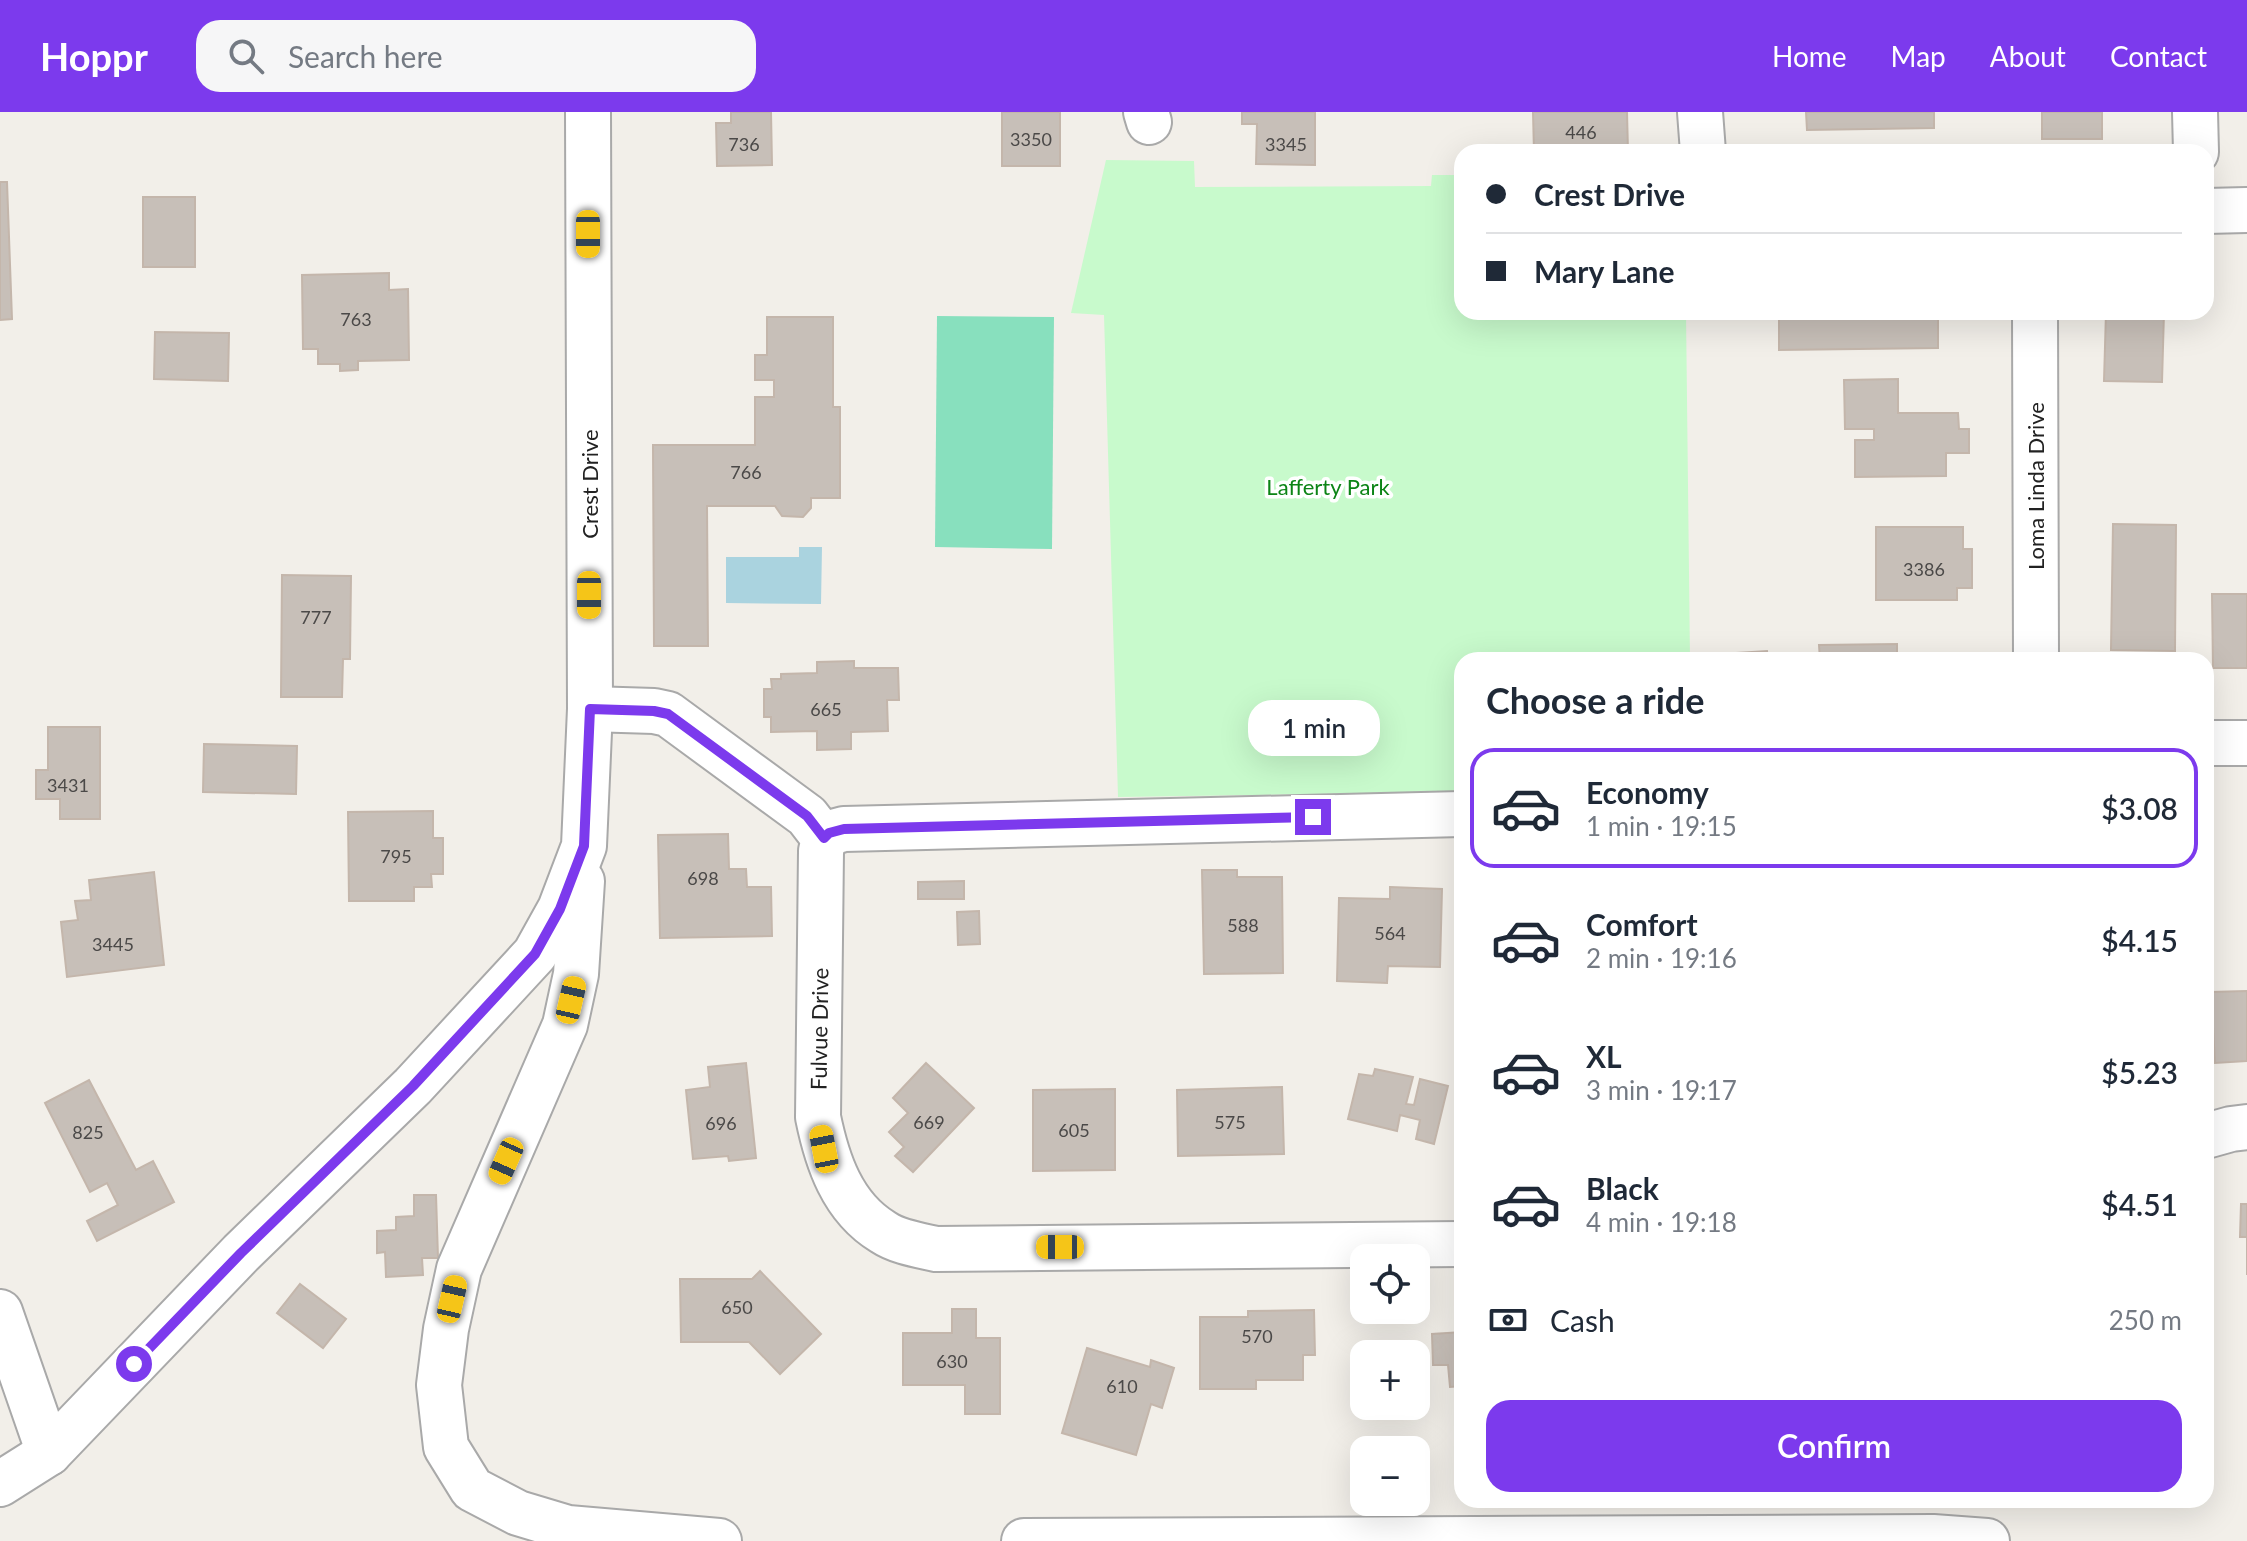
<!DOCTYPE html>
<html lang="en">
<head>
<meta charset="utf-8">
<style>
	:root { --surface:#fff; --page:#f6f6f7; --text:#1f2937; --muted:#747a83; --line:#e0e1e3; --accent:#7c3aed }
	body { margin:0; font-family:Lato,sans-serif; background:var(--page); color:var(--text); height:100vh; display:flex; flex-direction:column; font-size:30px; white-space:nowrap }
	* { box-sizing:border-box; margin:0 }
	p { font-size:26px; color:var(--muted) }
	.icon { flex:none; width:44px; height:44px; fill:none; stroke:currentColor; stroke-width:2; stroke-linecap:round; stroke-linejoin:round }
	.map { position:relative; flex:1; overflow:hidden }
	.drawer { position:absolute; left:1454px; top:540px; width:760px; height:856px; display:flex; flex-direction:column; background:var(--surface); border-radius:24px; box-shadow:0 8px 32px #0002 }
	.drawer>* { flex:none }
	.banner { position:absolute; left:1454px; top:32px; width:760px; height:176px; border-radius:24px; box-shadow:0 8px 32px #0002; display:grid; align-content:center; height:176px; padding:0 32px; background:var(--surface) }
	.buttons { position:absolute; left:1350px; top:1132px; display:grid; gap:16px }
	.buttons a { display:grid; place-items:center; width:80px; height:80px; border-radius:16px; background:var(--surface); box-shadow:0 8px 32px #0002; font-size:40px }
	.end { position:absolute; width:36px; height:36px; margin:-18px; border:10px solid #7c3aed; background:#fff; box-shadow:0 0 0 4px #fff }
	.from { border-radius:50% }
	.bubble { position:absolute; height:56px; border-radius:24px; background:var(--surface); box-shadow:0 8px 32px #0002; font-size:26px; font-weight:600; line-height:56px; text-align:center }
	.car { position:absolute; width:24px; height:48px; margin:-24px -12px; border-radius:10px; box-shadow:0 0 6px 2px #0007; background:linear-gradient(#f5c518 24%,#345 0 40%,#f5c518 0 76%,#345 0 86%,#f5c518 0) }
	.banner b { display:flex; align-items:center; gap:28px; height:76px; font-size:30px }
	.banner b+b { border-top:2px solid var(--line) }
	.banner i { width:20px; height:20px; background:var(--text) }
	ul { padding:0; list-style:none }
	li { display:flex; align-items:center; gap:24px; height:120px; margin:0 16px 12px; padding:0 16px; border:4px solid transparent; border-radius:24px }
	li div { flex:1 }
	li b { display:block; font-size:30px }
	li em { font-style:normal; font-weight:600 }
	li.active { border-color:var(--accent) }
	li>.icon { width:72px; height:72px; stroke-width:1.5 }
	h2 { padding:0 32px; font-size:36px; line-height:96px }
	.pay { display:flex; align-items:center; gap:20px; height:88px; padding:0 32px; font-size:30px }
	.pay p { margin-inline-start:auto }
	.cta { display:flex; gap:16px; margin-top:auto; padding:16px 32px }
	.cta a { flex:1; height:92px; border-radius:24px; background:var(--accent); color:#fff; font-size:32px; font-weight:600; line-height:92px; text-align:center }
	header { display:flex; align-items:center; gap:48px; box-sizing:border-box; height:112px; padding:0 40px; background:var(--accent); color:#fff }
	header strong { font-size:38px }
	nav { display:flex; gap:44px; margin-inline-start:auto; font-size:28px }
	.search { width:560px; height:72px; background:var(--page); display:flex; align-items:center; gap:20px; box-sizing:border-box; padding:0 28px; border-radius:24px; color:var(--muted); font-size:30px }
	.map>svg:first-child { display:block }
	.park { fill:#c8facc }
	.pitch { fill:#88e0be }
	.water { fill:#aad3df }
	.building { fill:#c7bfb8; stroke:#c4b6ab; stroke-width:2 }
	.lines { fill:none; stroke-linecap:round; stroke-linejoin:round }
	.minor-casing { stroke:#a9a9a9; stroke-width:48 }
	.minor { stroke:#fff; stroke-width:44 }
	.route { stroke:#7c3aed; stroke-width:10 }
	.labels { text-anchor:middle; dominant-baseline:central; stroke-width:7; stroke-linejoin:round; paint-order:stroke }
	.number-label { font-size:18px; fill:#4b4948 }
	.street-label { font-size:22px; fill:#222; stroke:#fff }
	.park-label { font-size:22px; fill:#0c8416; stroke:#fff }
</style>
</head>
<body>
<header>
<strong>Hoppr</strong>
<div class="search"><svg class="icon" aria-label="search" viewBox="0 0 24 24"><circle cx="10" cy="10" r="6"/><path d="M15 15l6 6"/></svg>Search here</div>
<nav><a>Home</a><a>Map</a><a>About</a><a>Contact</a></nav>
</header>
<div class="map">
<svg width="2247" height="1429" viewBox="0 0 2247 1429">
	<rect width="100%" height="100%" fill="#f2efe9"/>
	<path class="park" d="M1106 48 1194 49 1195 75 1431 74 1432 63H1462V200H1686L1690 547 1462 548V680L1118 685 1104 203 1071 201Z"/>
	<path class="pitch" d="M937 204 1054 205 1052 437 935 435Z"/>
	<path class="water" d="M799 435H822L821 492 726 491V445H799Z"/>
	<g class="building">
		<path d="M731 0H771L772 53 717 54 716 11H731Z"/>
		<rect x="1002" y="0" width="58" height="54"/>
		<path d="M1242 0H1315V53L1256 52 1257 12H1242Z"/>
		<path d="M1533 0H1627L1628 40H1534Z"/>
		<path d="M1806 0H1934V16L1807 18Z"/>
		<rect x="2042" y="0" width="60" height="27"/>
		<path d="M0 70H7L12 207 0 208Z"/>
		<rect x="143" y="85" width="52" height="70"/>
		<path d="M389 161V178L408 177 409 248 358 249V258L340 259V252H318V237H303L302 163Z"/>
		<path d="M1779 200H1938V236L1779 238Z"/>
		<path d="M2106 200H2164L2162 270 2104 269Z"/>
		<path d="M767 205H833V295H840V386H811V396L803 405 782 404 775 394H707L708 534H654L653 333H755V285H774V268H755V243H767Z"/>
		<path d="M155 220 229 221 228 269 154 267Z"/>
		<path d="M1898 267V301H1958L1959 317H1969V341H1946V364L1855 365V328H1874V317H1845L1844 268Z"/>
		<path d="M2113 412 2176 413 2175 539 2111 538Z"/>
		<path d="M1876 415H1963V437H1972V476H1957V488H1876Z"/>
		<path d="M282 463 351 464 350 547H343L342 585H281Z"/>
		<path d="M2212 482H2247V556H2213Z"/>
		<path d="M1897 532V548H1820L1819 533Z"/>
		<path d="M1767 539 1768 548H1721V542Z"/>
		<path d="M854 549V556H898L899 588H887L888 619 851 620V637L817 638V619L771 620V605H764V577H772L771 567H781V562L817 561V550Z"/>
		<path d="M48 615H100V707H60V687H36V658H48Z"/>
		<path d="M204 632 297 634 296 682 203 680Z"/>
		<path d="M433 699V726H443V762H431L432 775H414V789H349L348 700Z"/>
		<path d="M728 722 729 757H746L747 775H771L772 824 660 826 658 723Z"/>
		<path d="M1202 758H1237V765H1282L1283 861 1204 862Z"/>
		<path d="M154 760 164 853 67 865 61 810 78 808 75 789 91 788 89 768Z"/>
		<path d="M964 769V787H918V770Z"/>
		<path d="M1390 775 1442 777 1440 855 1388 854 1387 871 1337 869 1339 786 1390 787Z"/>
		<path d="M979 799 980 832 958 833 957 800Z"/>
		<path d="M2247 879V949L2215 951 2211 880Z"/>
		<path d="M746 951 756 1046 729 1049 728 1044 693 1047 686 978 710 975 708 955Z"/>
		<path d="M926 951 974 996 913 1060 895 1044 904 1035 889 1020 908 1001 893 986Z"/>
		<path d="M1375 957 1413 965 1406 992 1414 993 1420 967 1448 974 1434 1032 1416 1027 1420 1008 1400 1003 1397 1019 1348 1007 1359 962 1373 964Z"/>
		<path d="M89 968 136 1058 153 1049 174 1090 97 1129 87 1109 118 1093 107 1071 90 1080 45 991Z"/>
		<path d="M1282 975 1284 1042 1178 1044 1177 978Z"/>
		<path d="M1115 977V1058L1033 1059V978Z"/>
		<path d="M414 1083H436L438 1146H422L423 1163 386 1165 385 1140 377 1141V1119L396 1118V1105L414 1104Z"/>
		<path d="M2241 1092H2247V1163V1125H2240Z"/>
		<path d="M760 1159 821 1222 780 1262 749 1230H681L680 1167H752Z"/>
		<path d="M300 1172 346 1207 323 1236 277 1201Z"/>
		<path d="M952 1197H976V1226H1000V1302H965V1273H903V1221H952Z"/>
		<path d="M1314 1198 1315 1243H1303V1268H1256V1277H1200V1205H1248V1199Z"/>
		<path d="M1462 1220V1274L1450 1275 1448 1253H1433L1432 1222Z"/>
		<path d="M1087 1236 1150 1255 1151 1248 1174 1256 1162 1296 1151 1292 1136 1343 1062 1321Z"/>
	</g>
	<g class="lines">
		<g class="minor-casing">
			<g id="minor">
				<path d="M1146 0 1149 10"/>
				<path d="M1700 0 1703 40"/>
				<path d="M2195 0 2196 40"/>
				<path d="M2206 99 2247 98"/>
				<path d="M2035 200 2036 548"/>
				<path d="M590 597 654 599 668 602 807 704 824 726 821 739 818 1005C827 1049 842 1095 883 1120 898 1130 918 1133 936 1137L1462 1132"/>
				<path d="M2206 631H2247"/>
				<path d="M824 726 829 721 844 717 1462 702"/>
				<path d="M582 769 576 862 565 913 459 1157 446 1217 439 1273 446 1335 472 1377 518 1401 568 1416 719 1429"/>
				<path d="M2206 1024 2231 1017 2247 1015"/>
				<path d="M0 1200 49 1341"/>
				<path d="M0 1372 49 1341 241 1141 413 974 535 842 560 797 584 734 590 597 588 0"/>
				<path d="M1024 1429 1933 1425 1987 1429"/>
			</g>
		</g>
		<use href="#minor" class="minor"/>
	</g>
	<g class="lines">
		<path class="route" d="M134 1252 241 1141 413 974 535 842 560 797 584 734 590 597 654 599 668 602 807 704 824 726 829 721 844 717 1313 705"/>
	</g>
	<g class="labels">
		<g class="number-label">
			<text x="1581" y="20">446</text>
			<text x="1031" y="27">3350</text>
			<text x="744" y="32">736</text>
			<text x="1286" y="32">3345</text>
			<text x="356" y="207">763</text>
			<text x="746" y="360">766</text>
			<text x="1924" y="457">3386</text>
			<text x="316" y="505">777</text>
			<text x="826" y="597">665</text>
			<text x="68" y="673">3431</text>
			<text x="396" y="744">795</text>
			<text x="703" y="766">698</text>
			<text x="1243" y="813">588</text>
			<text x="1390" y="821">564</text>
			<text x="113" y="832">3445</text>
			<text x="929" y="1010">669</text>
			<text x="1230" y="1010">575</text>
			<text x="721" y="1011">696</text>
			<text x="1074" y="1018">605</text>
			<text x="88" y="1020">825</text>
			<text x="737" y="1195">650</text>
			<text x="1257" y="1224">570</text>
			<text x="952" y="1249">630</text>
			<text x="1122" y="1274">610</text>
		</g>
		<g class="street-label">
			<text transform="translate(589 372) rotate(-90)">Crest Drive</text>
			<text transform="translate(2035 374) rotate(-90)">Loma Linda Drive</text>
			<text transform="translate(819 917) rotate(-89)">Fulvue Drive</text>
		</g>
		<g class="park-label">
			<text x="1328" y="374">Lafferty Park</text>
		</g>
	</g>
</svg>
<div class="buttons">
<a><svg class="icon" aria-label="locate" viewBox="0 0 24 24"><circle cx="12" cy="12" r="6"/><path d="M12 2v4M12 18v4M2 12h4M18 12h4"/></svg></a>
<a>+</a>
<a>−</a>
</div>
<i class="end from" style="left:134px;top:1252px"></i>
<i class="end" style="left:1313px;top:705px"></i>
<div class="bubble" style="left:1248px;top:588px;width:132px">1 min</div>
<i class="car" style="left:588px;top:122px;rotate:180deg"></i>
<i class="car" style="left:589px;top:483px;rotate:180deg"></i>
<i class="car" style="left:571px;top:888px;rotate:13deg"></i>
<i class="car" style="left:824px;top:1037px;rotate:349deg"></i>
<i class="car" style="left:506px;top:1049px;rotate:204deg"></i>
<i class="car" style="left:1060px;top:1135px;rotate:270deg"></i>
<i class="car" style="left:452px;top:1187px;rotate:13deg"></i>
<div class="banner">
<b><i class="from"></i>Crest Drive</b>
<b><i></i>Mary Lane</b>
</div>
<section class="drawer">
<h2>Choose a ride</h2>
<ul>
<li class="active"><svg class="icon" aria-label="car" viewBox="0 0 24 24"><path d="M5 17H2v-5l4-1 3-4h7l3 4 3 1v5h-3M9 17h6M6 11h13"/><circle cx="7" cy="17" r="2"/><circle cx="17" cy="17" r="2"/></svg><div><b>Economy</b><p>1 min · 19:15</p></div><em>$3.08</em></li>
<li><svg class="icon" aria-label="car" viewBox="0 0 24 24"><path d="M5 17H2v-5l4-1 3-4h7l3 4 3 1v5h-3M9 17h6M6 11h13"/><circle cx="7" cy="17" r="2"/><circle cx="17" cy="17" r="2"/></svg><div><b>Comfort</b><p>2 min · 19:16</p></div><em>$4.15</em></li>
<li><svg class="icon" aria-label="car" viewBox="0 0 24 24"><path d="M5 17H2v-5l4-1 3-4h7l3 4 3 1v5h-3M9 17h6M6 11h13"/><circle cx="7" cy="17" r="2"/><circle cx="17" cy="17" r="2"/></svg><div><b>XL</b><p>3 min · 19:17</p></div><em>$5.23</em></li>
<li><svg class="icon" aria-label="car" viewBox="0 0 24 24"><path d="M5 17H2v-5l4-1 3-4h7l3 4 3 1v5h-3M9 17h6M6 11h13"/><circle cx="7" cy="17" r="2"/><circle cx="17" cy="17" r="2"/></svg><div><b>Black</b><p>4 min · 19:18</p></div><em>$4.51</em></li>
</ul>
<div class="pay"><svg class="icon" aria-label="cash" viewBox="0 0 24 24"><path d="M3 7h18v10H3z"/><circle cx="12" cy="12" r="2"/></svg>Cash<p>250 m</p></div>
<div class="cta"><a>Confirm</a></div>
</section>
</div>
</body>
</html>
